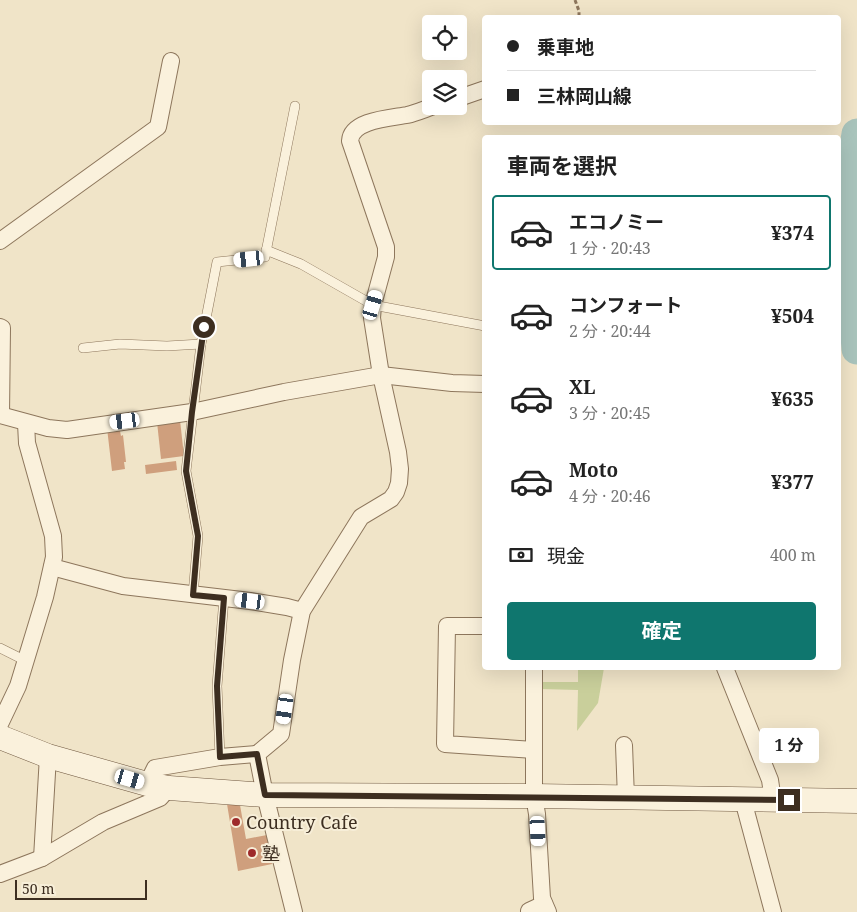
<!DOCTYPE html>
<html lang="ja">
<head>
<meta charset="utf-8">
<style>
	:root { --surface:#fff; --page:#f6f6f6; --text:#222; --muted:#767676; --line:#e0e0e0; --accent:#0f766e }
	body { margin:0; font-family:"Noto Serif","Noto Sans JP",serif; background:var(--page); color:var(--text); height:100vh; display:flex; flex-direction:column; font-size:19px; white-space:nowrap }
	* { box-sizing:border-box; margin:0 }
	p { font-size:16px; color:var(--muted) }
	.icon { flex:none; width:28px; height:28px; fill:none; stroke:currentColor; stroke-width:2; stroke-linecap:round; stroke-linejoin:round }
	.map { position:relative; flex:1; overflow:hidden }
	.panel { position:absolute; left:482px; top:135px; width:359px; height:535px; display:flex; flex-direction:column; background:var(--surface); border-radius:5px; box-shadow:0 5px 20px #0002 }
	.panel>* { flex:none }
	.top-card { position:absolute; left:482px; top:15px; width:359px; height:110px; border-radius:5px; box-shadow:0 5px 20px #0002; display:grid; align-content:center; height:110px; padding:0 25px; background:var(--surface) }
	.tools { position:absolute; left:422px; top:15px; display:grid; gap:10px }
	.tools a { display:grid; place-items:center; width:45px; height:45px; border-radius:5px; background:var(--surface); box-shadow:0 5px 20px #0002; font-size:25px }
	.scale { position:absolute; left:15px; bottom:12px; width:132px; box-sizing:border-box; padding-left:5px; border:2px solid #3d2e20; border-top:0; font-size:14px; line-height:18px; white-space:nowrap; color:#3d2e20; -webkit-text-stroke:4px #f7eed8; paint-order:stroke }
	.end { position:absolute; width:22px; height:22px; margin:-11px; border:6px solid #3d2e20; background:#fff; box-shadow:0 0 0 2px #fff }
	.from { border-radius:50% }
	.bubble { position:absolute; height:35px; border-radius:5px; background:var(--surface); box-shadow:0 5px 20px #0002; font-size:16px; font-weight:700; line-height:35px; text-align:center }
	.car { position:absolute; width:15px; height:30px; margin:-15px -8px; border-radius:6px; box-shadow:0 0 4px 1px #0007; background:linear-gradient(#fff 24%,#345 0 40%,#fff 0 76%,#345 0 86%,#fff 0) }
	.top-card b { display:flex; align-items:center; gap:18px; height:48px; font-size:19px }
	.top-card b+b { border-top:1px solid var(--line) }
	.top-card i { width:12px; height:12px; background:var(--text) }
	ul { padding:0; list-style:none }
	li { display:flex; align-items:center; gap:15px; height:75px; margin:0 10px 8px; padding:0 15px; border:2px solid transparent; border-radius:5px }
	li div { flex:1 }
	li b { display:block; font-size:19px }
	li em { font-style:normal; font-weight:700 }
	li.current { border-color:var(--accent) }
	li>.icon { width:45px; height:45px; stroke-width:1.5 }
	h2 { padding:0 25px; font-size:22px; line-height:60px }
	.pay { display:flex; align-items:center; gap:12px; height:55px; padding:0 25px; font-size:19px }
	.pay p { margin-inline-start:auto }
	.cta { display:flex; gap:10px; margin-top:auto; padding:10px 25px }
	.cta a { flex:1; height:58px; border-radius:5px; background:var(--accent); color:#fff; font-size:20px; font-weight:700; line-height:58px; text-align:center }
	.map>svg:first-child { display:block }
	.green { fill:#c9cf9b }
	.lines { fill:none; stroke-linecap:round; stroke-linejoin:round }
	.river { stroke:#a9c4bc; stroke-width:31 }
	.building { fill:#cf9f7d }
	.lane-casing { stroke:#8d765c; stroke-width:10 }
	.street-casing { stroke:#8d765c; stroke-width:18 }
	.secondary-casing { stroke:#6f573f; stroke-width:25 }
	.path { stroke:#8d765c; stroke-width:3; stroke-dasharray:4 2.5; stroke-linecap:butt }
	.lane { stroke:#faf1dc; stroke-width:9 }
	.street { stroke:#faf1dc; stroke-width:16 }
	.secondary { stroke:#faf1dc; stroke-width:24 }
	.route { stroke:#3d2e20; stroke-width:6 }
	.poi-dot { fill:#9e2a2b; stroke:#f7eed8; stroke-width:2 }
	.labels { text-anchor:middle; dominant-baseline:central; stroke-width:4; stroke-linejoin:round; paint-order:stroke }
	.poi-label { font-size:18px; fill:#3d2e20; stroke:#f7eed8; text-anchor:start }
</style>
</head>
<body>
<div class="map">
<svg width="857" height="912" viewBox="0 0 857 912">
	<rect width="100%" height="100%" fill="#f0e4c8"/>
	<path class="green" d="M578 668H604L598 703 577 731 578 690 541 689V682H578Z"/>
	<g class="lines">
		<path class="river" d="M857 134 846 200 857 349"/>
	</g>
	<g class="building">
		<path d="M180 420 184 456 161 459 157 422Z"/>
		<path d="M119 426 121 436 123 435 126 462H124L125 469 112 471 107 428Z"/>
		<path d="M176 461 177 470 146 474 145 465Z"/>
		<path d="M227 804 240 805 246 839 267 835 272 864 238 871Z"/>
	</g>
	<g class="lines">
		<g class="lane-casing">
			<g id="lane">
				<path d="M266 250 301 264 373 305 485 326"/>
				<path d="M83 348 120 344 167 346 201 344"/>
				<path d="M193 595 198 536 186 471 201 344 217 262 265 257 295 106"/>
				<path d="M0 648 26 661"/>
				<path d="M220 757 217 686 224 598"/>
			</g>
		</g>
		<g class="street-casing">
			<g id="street">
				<path d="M459 98 485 89"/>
				<path d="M0 241 158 127 171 61"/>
				<path d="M0 327 2 328 1 415"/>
				<path d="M0 415 48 428 67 430 192 412 284 392 381 375 452 383 485 384"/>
				<path d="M52 567 123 586 250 601 287 607 302 611"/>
				<path d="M485 626H447L445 744 534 750"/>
				<path d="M534 668V796L537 814 542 898 548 912"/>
				<path d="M725 668 770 780 773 800"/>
				<path d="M0 724 18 686 45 597 54 557 53 536 27 443 26 423"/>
				<path d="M624 745 626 798"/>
				<path d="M147 784 155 768 220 757 257 754"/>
				<path d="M743 800 773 912"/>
				<path d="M42 858 48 756"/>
				<path d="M0 874 42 858 103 822 160 798 169 788"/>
				<path d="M529 911 544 904"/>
				<path d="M294 912 265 795 257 754 281 734 292 660 302 611 361 517 391 499 396 492 399 483 400 469 398 452 381 375 372 318 373 305 386 257V247L350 141C351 120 391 118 407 115 416 113 425 109 434 106"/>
			</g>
		</g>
		<g class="secondary-casing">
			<path id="secondary" d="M0 737 48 756 147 784 169 788 265 795 534 796 857 801"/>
		</g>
		<path class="path" d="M575 0 579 11V18"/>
		<use href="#lane" class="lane"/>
		<use href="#street" class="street"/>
		<use href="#secondary" class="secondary"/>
	</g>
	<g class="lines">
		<path class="route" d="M204 327 192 412 186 471 198 536 193 595 224 598 217 686 220 757 257 754 265 795 789 800"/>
	</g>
	<g class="poi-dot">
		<circle cx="236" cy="822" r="5"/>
		<circle cx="252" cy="853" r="5"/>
	</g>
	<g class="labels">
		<g class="poi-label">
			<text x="246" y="822">Country Cafe</text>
			<text x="262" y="853">塾</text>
		</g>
	</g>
</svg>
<div class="tools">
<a><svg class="icon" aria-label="locate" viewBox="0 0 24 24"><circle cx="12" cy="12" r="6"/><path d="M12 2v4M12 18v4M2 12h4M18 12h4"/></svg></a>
<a><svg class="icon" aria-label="layers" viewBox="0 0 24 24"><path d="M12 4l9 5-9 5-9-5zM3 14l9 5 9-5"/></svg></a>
</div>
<div class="scale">50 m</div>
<i class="end from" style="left:204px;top:327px"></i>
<i class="end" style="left:789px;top:800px"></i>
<div class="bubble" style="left:759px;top:728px;width:60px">1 分</div>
<i class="car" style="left:249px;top:259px;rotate:264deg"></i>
<i class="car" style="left:373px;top:305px;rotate:17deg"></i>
<i class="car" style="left:125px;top:421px;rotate:263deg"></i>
<i class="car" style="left:250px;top:601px;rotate:277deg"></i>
<i class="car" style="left:285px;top:709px;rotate:188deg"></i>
<i class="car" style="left:130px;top:779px;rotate:106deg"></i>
<i class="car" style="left:538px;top:831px;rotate:177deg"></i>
<div class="top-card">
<b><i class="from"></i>乗車地</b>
<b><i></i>三林岡山線</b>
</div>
<section class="panel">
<h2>車両を選択</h2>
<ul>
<li class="current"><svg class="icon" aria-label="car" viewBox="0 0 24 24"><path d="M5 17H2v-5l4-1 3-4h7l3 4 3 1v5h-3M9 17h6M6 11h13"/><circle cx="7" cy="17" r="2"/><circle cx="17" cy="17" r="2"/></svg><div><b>エコノミー</b><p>1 分 · 20:43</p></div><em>¥374</em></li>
<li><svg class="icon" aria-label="car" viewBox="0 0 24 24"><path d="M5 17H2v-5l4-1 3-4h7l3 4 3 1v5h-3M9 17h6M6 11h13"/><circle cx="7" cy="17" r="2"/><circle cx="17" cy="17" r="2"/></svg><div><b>コンフォート</b><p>2 分 · 20:44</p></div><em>¥504</em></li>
<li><svg class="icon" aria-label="car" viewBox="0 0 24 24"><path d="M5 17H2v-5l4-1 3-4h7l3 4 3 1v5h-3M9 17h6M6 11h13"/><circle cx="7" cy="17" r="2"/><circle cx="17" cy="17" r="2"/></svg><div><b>XL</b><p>3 分 · 20:45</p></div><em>¥635</em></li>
<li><svg class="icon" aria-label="car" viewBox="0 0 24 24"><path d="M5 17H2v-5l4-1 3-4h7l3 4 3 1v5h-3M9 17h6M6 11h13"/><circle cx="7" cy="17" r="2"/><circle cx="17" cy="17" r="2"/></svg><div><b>Moto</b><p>4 分 · 20:46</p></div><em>¥377</em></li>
</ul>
<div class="pay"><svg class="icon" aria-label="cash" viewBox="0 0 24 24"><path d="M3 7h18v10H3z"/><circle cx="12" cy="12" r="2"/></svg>現金<p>400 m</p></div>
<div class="cta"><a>確定</a></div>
</section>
</div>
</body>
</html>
